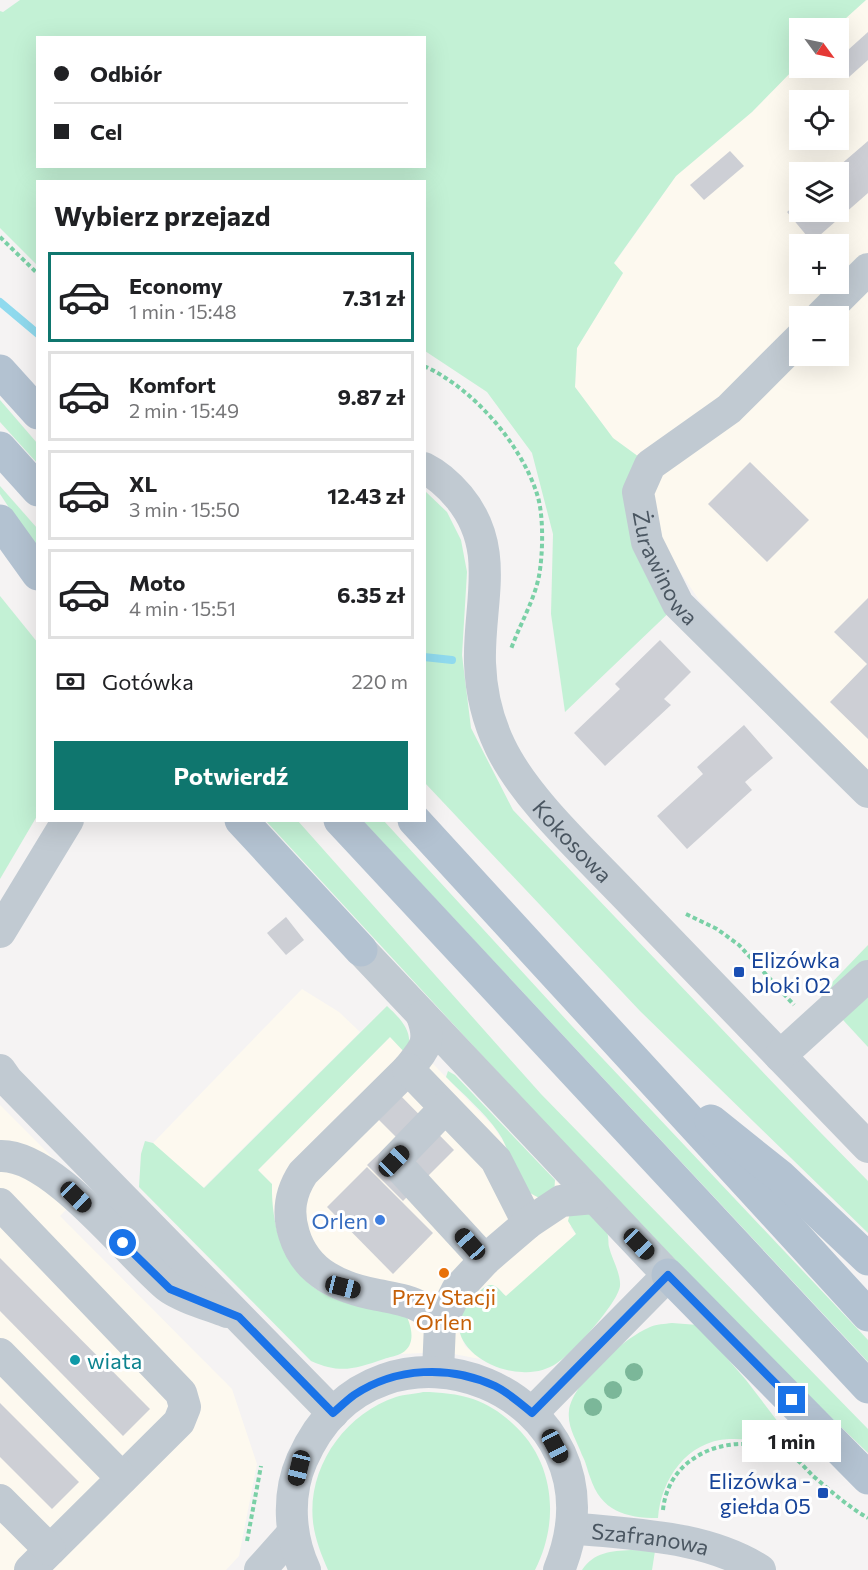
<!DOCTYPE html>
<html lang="pl">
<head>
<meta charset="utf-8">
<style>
	:root { --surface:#fff; --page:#f2f2f2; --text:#202124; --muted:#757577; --line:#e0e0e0; --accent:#0f766e }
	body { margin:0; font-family:Commissioner,sans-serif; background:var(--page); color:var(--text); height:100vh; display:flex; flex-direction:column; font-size:22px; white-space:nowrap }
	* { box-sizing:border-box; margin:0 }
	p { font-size:20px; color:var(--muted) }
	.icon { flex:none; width:33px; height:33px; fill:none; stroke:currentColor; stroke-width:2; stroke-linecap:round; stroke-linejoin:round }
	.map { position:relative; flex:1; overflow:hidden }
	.sheet { position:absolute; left:36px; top:180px; width:390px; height:642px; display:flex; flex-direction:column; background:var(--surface); border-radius:0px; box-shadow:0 6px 24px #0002 }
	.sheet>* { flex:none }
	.top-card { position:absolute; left:36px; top:36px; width:390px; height:132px; border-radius:0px; box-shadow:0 6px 24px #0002; display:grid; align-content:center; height:132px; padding:0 18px; background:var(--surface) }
	.needle { width:39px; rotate:123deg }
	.tools { position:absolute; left:789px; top:18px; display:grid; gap:12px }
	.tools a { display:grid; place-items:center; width:60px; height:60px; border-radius:0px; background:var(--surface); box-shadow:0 6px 24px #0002; font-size:30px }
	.end { position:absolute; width:27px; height:27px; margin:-14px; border:8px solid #1a73e8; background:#fff; box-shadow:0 0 0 3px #fff }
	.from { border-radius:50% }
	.bubble { position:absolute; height:42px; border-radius:0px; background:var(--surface); box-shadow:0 6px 24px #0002; font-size:20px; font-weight:700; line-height:42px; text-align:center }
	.car { position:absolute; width:18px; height:36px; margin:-18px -9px; border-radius:8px; box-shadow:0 0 4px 2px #0007; background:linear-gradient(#222 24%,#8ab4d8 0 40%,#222 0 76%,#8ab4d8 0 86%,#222 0) }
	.top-card b { display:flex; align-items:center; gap:21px; height:57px; font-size:22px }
	.top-card b+b { border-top:2px solid var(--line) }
	.top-card i { width:15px; height:15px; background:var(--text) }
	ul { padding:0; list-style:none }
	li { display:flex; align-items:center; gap:18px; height:90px; margin:0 12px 9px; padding:0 6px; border:3px solid var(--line); border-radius:0px }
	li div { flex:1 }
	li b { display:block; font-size:22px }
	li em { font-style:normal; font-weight:700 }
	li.on { border-color:var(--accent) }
	li>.icon { width:54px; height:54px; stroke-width:1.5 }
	h2 { padding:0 18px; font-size:27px; line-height:72px }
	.pay { display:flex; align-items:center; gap:15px; height:66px; padding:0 18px; font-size:22px }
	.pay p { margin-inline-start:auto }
	.action { display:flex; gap:12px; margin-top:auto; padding:12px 18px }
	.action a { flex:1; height:69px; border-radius:0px; background:var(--accent); color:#fff; font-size:24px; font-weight:700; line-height:69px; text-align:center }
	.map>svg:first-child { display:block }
	.commercial { fill:#fdf9ef; fill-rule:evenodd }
	.green { fill:#c3f1d5; fill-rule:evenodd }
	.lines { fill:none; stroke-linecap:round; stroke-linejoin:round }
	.stream { stroke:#90daee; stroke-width:8 }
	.building { fill:#cdcfd5 }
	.path { stroke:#7ad0a6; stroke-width:4; stroke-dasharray:4.5 3; stroke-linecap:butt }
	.minor { stroke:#c1cad2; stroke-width:32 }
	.major { stroke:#b3c2d1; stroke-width:33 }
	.tree { fill:#7bb799 }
	.route { stroke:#1a73e8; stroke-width:8 }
	.transit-dot { fill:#1a4fb4; stroke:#fff; stroke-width:2 }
	.shop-dot { fill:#3f7fe0; stroke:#fff; stroke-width:2 }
	.food-dot { fill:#e8710a; stroke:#fff; stroke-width:2 }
	.culture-dot { fill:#0f9aa8; stroke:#fff; stroke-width:2 }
	.labels { text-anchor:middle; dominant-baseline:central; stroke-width:6; stroke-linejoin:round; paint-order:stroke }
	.street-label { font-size:22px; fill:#4a5661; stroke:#fff }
	.transit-label { font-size:22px; fill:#164399; stroke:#fff; text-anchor:start }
	.shop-label { font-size:22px; fill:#366cbe; stroke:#fff; text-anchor:end }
	.food-label { font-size:22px; fill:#c56008; stroke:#fff }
	.culture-label { font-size:22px; fill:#0d838f; stroke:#fff; text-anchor:start }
</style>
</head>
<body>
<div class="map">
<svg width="868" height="1570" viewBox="0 0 868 1570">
	<rect width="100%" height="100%" fill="#f5f3f3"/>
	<g class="commercial">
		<path d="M866 0H868V770L699 600 658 539 650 465 613 438 575 387 577 348 623 273 614 264 676 176 752 112 799 64 800 68H838V28H835ZM800 100H838V140H800ZM800 172H838V212H800ZM800 244H838V284H800ZM800 316H838V356H800Z"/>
		<path d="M302 989 339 1012 360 1032 203 1188 153 1143Z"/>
		<path d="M390 1037 410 1040 493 1126 504 1143 520 1185 555 1186V1180L588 1213 570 1227 576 1234 506 1297 497 1287 486 1286 468 1302 460 1334 465 1346 480 1359 443 1352 401 1354 409 1346 357 1303 340 1301 318 1290 298 1275 287 1258 277 1230 272 1201V1184L258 1170Z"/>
		<path d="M0 1105 85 1190 60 1216 232 1389 257 1464 239 1556 226 1570H0Z"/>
	</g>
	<g class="green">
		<path d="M20 0H866L835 28H800L799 64 752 112 676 176 614 263 623 273 577 348 575 387 613 438 650 465 638 492 678 604 565 712 551 614 553 534 532 453 487 392 425 351 424 182H38L37 265 0 228V11L3 12ZM38 38H424V166H38Z"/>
		<path d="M0 400 37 443V463L0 422Z"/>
		<path d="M0 486 37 528V550L0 494Z"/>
		<path d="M425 491 447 512 461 540 467 572 462 655 471 728 513 810 820 1132 868 1181V1233L640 1011 425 783Z"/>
		<path d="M0 596 38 643 37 816 0 879Z"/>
		<path d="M266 821H298L541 1094 868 1429V1453C658 1251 463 1034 266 821Z"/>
		<path d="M363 821H384L571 1025 868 1340V1362Z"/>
		<path d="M868 945V1047L820 995Z"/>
		<path d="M387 1006C401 1019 416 1034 406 1054L390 1037 258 1170 272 1184C271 1234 288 1282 338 1300 344 1302 351 1302 357 1303 373 1307 390 1311 406 1315 412 1327 416 1345 402 1353 397 1356 389 1357 384 1359 355 1369 340 1374 311 1361L139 1187 141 1154 145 1141 153 1143 204 1188Z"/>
		<path d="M448 1071 455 1075 555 1180 554 1193 543 1199C509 1189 516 1157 498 1132 484 1112 463 1094 446 1077Z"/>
		<path d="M570 1213H588C594 1219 604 1226 607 1233 609 1237 608 1243 609 1247 612 1259 621 1274 620 1286 618 1303 572 1354 557 1363 547 1370 534 1373 522 1372 480 1371 432 1330 477 1294 481 1290 486 1284 492 1285 498 1286 502 1293 506 1296L576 1234 568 1221Z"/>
		<path d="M672 1323 698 1325 746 1380 798 1448C775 1444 752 1438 729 1439 687 1441 661 1479 658 1518 625 1518 601 1511 590 1477 587 1469 586 1462 582 1455 577 1441 567 1427 569 1411 572 1383 624 1338 650 1327 657 1324 664 1324 672 1323Z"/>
		<path d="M423 1392C441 1392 457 1394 473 1399 488 1404 501 1413 512 1423 555 1461 560 1521 535 1570H328C321 1554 315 1539 313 1522 307 1467 345 1414 396 1397 405 1394 415 1394 423 1392Z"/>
		<path d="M631 1550 655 1551 652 1570H582C594 1552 611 1551 631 1550Z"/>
	</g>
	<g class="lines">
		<g class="stream">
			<path d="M0 302 38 334"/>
			<path d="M424 657 452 660"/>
		</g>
	</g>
	<g class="building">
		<path d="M868 32V60L849 77 838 66V59Z"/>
		<path d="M868 141V193L812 242 787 212 800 201V212H838V172H832Z"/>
		<path d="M730 151 744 166 704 200 690 185Z"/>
		<path d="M750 462 809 520 767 562 708 504Z"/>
		<path d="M868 598V739L830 702 867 664 834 632Z"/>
		<path d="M660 640 691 672 664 699 671 705 605 766 574 733 620 689 615 684Z"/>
		<path d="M744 725 773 758 745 782 752 790 687 849 657 816 703 774 697 767Z"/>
		<path d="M286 917 304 940 286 955 267 933Z"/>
		<path d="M396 1091 454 1150 403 1201 367 1165 396 1137 373 1114Z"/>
		<path d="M367 1167 433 1233 393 1274 327 1207Z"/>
		<path d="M0 1258 150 1409 123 1436 0 1311Z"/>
		<path d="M0 1403 79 1482 52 1509 0 1457Z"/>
	</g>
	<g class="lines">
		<g class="path">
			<path d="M0 237 38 274"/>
			<path d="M424 366C473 388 521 444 537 494 544 515 543 554 539 576 534 601 520 624 511 649"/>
			<path d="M686 914 717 929 739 945 794 1005"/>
			<path d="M663 1510C665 1488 677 1468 696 1457 722 1440 760 1440 789 1454 798 1459 806 1469 813 1476 831 1491 847 1506 868 1518"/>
			<path d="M247 1541 261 1466"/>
		</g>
		<g class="minor">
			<path d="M821 316 868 269"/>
			<path id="s1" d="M800 338 729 409 650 465 638 492 647 542 678 604 868 792"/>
			<path id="s2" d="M424 468C438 475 449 485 459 497 502 549 478 603 480 663 481 691 488 721 500 746 524 797 583 851 622 892 704 977 786 1062 868 1147"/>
			<path d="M0 932 68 820"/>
			<path d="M361 950 668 1275 532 1413"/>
			<path d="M422 1016C432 1043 424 1049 408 1069L303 1173C290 1193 287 1212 294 1234 306 1274 341 1288 378 1295 393 1298 410 1300 422 1308 429 1312 434 1319 440 1324"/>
			<path d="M780 1056 868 976"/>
			<path d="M408 1069 496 1160 528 1223"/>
			<path d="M0 1070 7 1080 333 1413"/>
			<path d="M445 1108 394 1161 485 1260"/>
			<path d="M0 1156C53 1154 128 1254 168 1287 179 1296 212 1306 227 1312"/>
			<path d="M0 1204 181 1393 185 1407 179 1422 30 1570"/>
			<path d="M0 1354 122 1478"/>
			<path d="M438 1372 440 1324 457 1290 485 1260 528 1223 561 1201 594 1198"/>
			<path d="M0 1500 50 1550"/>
			<path id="s3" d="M571 1528C635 1535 704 1535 760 1570"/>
			<path d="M260 1570 293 1533"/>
			<path d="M305 1570C289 1536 287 1494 302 1460 377 1288 632 1392 559 1570"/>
		</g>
		<g class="major">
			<path d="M0 371 38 413"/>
			<path d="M0 448 38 490"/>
			<path d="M0 521 38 574"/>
			<path d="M241 820 361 950"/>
			<path d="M340 820 868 1387"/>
			<path d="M414 820 868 1315"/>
			<path d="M711 1121 781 1177 868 1259"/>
			<path d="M668 1275 868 1478"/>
		</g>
	</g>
	<g class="tree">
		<circle cx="634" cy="1372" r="9"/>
		<circle cx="613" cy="1390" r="9"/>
		<circle cx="593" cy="1407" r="9"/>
	</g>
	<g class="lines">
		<path class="route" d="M123 1243 170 1289 239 1317 333 1413C340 1407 347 1400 354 1395 396 1367 450 1365 495 1386 509 1393 520 1403 532 1413L668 1275 792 1400"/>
	</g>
	<g class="transit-dot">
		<rect x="733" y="966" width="12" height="12" rx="3"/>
		<rect x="817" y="1487" width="12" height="12" rx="3"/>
	</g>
	<circle class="shop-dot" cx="380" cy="1220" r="6"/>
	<circle class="food-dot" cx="444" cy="1273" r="6"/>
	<circle class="culture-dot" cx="75" cy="1360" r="6"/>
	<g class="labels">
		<g class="street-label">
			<text stroke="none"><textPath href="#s1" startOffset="308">Żurawinowa</textPath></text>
			<text stroke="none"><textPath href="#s2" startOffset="424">Kokosowa</textPath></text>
			<text stroke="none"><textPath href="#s3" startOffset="80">Szafranowa</textPath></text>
		</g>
		<g class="transit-label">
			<text x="751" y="959">Elizówka<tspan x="751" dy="25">bloki 02</tspan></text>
			<text x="811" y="1480" text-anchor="end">Elizówka -<tspan x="811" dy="25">giełda 05</tspan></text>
		</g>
		<g class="shop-label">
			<text x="368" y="1220">Orlen</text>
		</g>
		<g class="food-label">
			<text x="444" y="1296">Przy Stacji<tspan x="444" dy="25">Orlen</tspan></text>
		</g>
		<g class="culture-label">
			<text x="87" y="1360">wiata</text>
		</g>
	</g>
</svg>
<div class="tools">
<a><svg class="needle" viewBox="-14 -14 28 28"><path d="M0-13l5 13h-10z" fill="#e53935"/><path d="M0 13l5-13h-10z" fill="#757577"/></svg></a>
<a><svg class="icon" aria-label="locate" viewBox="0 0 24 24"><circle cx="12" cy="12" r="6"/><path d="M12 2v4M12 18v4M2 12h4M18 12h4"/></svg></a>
<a><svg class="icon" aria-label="layers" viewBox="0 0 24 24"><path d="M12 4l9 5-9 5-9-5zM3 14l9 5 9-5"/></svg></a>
<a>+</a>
<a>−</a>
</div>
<i class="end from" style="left:123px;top:1243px"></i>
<i class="end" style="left:792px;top:1400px"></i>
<div class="bubble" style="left:742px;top:1420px;width:99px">1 min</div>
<i class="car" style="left:394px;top:1161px;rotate:44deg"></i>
<i class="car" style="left:76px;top:1197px;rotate:134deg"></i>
<i class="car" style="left:470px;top:1244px;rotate:318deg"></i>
<i class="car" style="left:639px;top:1244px;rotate:136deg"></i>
<i class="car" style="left:343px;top:1287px;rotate:104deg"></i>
<i class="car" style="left:555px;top:1446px;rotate:152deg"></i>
<i class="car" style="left:299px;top:1468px;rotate:194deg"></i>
<div class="top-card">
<b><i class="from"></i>Odbiór</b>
<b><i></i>Cel</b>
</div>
<section class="sheet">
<h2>Wybierz przejazd</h2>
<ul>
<li class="on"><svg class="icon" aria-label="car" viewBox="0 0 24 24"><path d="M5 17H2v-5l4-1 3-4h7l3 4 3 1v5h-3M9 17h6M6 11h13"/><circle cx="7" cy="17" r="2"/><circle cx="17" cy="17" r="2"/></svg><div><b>Economy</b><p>1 min · 15:48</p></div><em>7.31 zł</em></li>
<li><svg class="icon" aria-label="car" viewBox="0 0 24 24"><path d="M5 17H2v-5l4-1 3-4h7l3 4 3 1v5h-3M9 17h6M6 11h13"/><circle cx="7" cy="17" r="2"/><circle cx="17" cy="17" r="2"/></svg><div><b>Komfort</b><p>2 min · 15:49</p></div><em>9.87 zł</em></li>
<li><svg class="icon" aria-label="car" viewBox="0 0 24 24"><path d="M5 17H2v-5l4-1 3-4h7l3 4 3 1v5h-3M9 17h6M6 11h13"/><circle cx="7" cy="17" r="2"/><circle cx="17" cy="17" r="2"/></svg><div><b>XL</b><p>3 min · 15:50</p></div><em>12.43 zł</em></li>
<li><svg class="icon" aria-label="car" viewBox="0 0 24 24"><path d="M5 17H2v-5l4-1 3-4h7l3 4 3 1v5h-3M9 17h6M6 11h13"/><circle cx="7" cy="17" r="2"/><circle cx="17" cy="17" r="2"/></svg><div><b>Moto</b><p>4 min · 15:51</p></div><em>6.35 zł</em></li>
</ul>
<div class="pay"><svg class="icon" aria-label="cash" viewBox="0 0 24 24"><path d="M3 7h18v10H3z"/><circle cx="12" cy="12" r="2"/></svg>Gotówka<p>220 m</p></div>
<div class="action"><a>Potwierdź</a></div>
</section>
</div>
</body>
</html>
